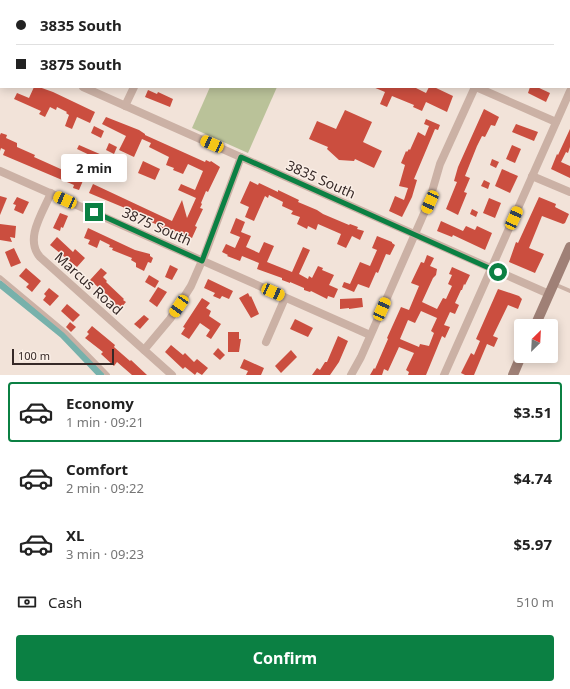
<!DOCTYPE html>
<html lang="en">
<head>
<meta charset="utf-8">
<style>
	:root { --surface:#fff; --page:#f2f2f2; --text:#222; --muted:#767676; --line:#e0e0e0; --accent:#0b8043 }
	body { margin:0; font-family:"Noto Sans",sans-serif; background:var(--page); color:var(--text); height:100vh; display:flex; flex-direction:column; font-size:15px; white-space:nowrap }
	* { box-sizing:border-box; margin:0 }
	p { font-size:13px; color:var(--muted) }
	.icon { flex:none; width:22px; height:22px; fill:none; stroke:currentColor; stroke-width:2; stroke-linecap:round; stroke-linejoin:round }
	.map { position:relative; height:375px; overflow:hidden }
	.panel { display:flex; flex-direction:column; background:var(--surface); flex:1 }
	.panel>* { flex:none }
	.banner { position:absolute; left:0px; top:0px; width:570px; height:88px; box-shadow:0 2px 10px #0003; display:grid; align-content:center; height:88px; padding:0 16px; background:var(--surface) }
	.needle { width:26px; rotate:24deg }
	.buttons { position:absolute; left:514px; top:319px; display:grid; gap:8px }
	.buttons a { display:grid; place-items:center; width:44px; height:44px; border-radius:4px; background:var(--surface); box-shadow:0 2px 10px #0003; font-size:20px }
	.scale { position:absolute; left:12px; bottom:10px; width:102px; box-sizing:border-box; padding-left:4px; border:2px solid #362927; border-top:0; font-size:11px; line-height:14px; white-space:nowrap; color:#362927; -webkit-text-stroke:3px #faeee6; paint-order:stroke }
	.end { position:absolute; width:18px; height:18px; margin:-9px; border:5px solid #0b8043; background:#fff; box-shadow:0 0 0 2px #fff }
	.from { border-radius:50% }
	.bubble { position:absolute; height:28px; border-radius:4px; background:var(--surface); box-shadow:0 2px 10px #0003; font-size:13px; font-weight:700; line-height:28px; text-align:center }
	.car { position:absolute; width:12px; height:24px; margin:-12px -6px; border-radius:5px; box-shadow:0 0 3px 1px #0007; background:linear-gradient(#f5c518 24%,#345 0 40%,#f5c518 0 76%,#345 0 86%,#f5c518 0) }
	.banner b { display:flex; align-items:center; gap:14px; height:38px; font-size:15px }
	.banner b+b { border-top:1px solid var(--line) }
	.banner i { width:10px; height:10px; background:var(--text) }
	ul { padding:7px 0 0; list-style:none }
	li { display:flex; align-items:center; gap:12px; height:60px; margin:0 8px 6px; padding:0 8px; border:2px solid transparent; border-radius:4px }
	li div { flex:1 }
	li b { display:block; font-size:15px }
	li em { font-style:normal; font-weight:700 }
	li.current { border-color:var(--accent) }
	li>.icon { width:36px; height:36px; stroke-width:1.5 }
	.pay { display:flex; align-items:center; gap:10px; height:44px; padding:0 16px; font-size:15px }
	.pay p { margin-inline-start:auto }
	.action { display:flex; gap:8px; margin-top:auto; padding:8px 16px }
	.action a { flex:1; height:46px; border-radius:4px; background:var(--accent); color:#fff; font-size:16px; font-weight:700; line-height:46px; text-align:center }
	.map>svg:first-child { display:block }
	.green { fill:#bac299 }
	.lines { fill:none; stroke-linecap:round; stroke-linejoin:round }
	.canal { stroke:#77b1ab; stroke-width:7 }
	.building { fill:#cb4e3f; fill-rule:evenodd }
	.service { stroke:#cbb1a5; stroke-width:4 }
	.minor { stroke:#cbb1a5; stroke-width:8 }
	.secondary { stroke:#9f8076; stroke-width:10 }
	.route { stroke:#0b8043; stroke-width:5 }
	.labels { text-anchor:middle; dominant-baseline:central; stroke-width:3; stroke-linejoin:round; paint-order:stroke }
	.street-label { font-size:14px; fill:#362927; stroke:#faeee6 }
</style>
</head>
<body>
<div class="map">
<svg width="570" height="375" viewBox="0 0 570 375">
	<rect width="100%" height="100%" fill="#f2e3d9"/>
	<path class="green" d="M210 87H277L248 153 192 128Z"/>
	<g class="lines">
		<path class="canal" d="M0 284 63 335 101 375"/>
	</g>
	<g class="building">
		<path d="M34 87H39L53 92 95 112 90 123 77 117 72 129 65 126 69 115 66 113 67 112 57 107 56 110 50 107 45 117 39 114 41 111 14 99 17 93 29 98Z"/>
		<path d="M373 87H414L426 93 429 87H434L453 96 447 112 426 102 422 111 413 107 414 105 392 96 387 107 380 104 385 92Z"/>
		<path d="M530 87H537L550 93 546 102 528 93Z"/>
		<path d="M148 90 157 94 158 92 173 99 170 107 145 97Z"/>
		<path d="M484 109 499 117 495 126 491 125 485 137 482 136 477 146 465 176 470 178 464 192 467 193 458 215 446 209 457 182 454 181 458 167Z"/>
		<path d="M345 110 372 122 363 142 382 151 374 168 355 159 354 161 339 160 327 149 328 147 309 139 317 121 336 129Z"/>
		<path d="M106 117 139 130 145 134V135L205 162 206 160 210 162 211 161 220 167 208 192 206 191 201 203 202 204 200 208 203 209 195 226 197 227 192 238 175 231 174 234 161 228 162 227 149 221 150 220 144 216 89 193 93 184 172 221 182 200 187 218 196 198 178 190 181 184 195 190 203 171 188 164 183 174 173 170 174 168 166 165 169 157 149 147 151 143 142 139 134 157 119 150 126 136 102 124Z"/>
		<path d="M426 119 440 125 438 130 435 129 414 179 417 180 412 197 402 217 389 211 395 196 404 200 408 188 399 186 405 165 401 163 406 151 407 152 409 149 410 150 418 132 425 136 429 126 424 124Z"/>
		<path d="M516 124 538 132 534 141 512 132Z"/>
		<path d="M94 126 104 131 101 138 91 133Z"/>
		<path d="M570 129V147L568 153 566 152 561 162 570 166V178L551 169 557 154 558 155Z"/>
		<path d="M1 133 7 135 6 138 17 143V147L35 155 34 157 74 175 77 167 96 175 94 180 85 176 79 190 73 188 74 185 3 155 5 150 1 148 0 151V135Z"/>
		<path d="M109 143 117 147 114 154 106 150Z"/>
		<path d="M79 145 102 155 100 160 77 149Z"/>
		<path d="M512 145 521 149 515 163 506 159Z"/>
		<path d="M492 159 499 162 496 168 490 165Z"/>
		<path d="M143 161 160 169 155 180 138 173Z"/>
		<path d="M502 169 518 176 510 193 495 186Z"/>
		<path d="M484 180 490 183 488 189 481 186Z"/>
		<path d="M250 181 258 185 259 183 278 192V190L299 200 298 202 317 210 323 214 349 225 350 224 358 227 357 229 364 231 360 240 352 236 346 248 337 244 341 234 318 224 316 230 308 226 307 229 297 224 300 217 291 214 293 211 282 206 283 202 269 195 268 198 265 196 254 221 245 217 249 207 240 203Z"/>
		<path d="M0 196 7 198 0 215Z"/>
		<path d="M17 197 29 202 23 214 14 210 16 205 13 204Z"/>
		<path d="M539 197 556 204 555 207 569 214 565 223 563 224 542 216 529 248 544 254 535 273 509 262 516 242 518 243Z"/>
		<path d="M489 198 501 203 495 218 483 213Z"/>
		<path d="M472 209 478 212 476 217 470 214Z"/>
		<path d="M60 213 68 216 63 228 61 227 60 231 53 228Z"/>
		<path d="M236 218 245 222 241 232 251 236 246 247 259 253 264 242 274 246 267 262 292 272 303 247 310 250 299 274 308 279 309 276 312 278 318 266 323 268 322 270 334 275 329 285 338 289 334 298 328 296 327 299 311 291 310 292 304 290V288L290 282V283L282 280V278L257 269 259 263 242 256 240 261 227 256 228 255 222 252 226 244 235 248 240 237 230 233Z"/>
		<path d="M441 221 463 231 466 226 475 230 477 226 492 233 485 250 453 235 452 237 437 231Z"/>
		<path d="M0 224 16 226 15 238 10 237 12 242 0 240Z"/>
		<path d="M88 228 135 250 150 254V256L153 258 151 263 148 262 144 271 136 267V263L131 260 132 258 112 250 113 248 109 247 110 245 100 240 97 248 88 244 90 240 84 238Z"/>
		<path d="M377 236 392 242V243L395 245 390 255 386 254 378 273 376 272 369 288 358 284 354 292 342 287 344 282 350 284 360 262 370 266 377 250 372 248Z"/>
		<path d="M57 237 73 252 75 249 85 258 77 267 50 245Z"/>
		<path d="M14 248 21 263 11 267 5 252Z"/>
		<path d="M427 255 434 258 430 266 437 269 436 275 433 278 422 302 437 309 443 298 446 299 452 286 448 284 452 275 449 274 452 267 470 275 465 285 464 284 462 290H461L455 303 459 305 455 314 450 312 444 325 450 327 445 338 442 336 426 375H408L409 372 406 370 414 353 399 347 388 371 384 369 382 375H370L374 368 375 369 388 339 387 338 401 307 409 310 419 286 411 283 421 262 424 263ZM421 311 437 318 431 331 434 333 429 346 420 344 419 347 400 339 408 320 415 323Z"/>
		<path d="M170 265 178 269 172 280 165 277Z"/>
		<path d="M26 268 41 281 32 292 26 287 29 284 19 276Z"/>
		<path d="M101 268 107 273 103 277 107 281 106 282 124 299 123 300 126 302 120 309 113 302 114 301 90 280Z"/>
		<path d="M149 275 159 281 155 288 145 282Z"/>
		<path d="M208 279 233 291 229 299 222 296 220 299 213 296 215 293 204 288Z"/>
		<path d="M158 287 167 292 157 307 149 301Z"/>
		<path d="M49 288 59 296 50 306 43 300 46 296 44 294Z"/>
		<path d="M498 289 519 296 522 299 518 309 508 305 493 336 498 338 494 347 487 344 474 375H465L461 373 471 353 474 355 480 341 476 339Z"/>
		<path d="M248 293 250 297 251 296 259 314 251 318 239 298Z"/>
		<path d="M202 298 210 303 206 308 211 311 209 316 221 324 211 339 206 336 210 330 200 323 189 339 181 334 185 328 183 327Z"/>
		<path d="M362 298 363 307 349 309V308L340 309V299Z"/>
		<path d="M67 304 80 315 73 322 61 311Z"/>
		<path d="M144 315 149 319 140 329 134 324Z"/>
		<path d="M295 319 313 328 308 337 290 329Z"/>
		<path d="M70 322 76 327 71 332 66 327Z"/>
		<path d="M92 326 115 345 114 347 130 361 131 360 147 375H132L117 362 114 366 101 354 103 352 85 338 89 334 87 332Z"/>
		<path d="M228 332H239V339H241L239 352H228Z"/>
		<path d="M338 336 348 341 339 362 330 375H312L317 368 320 370 325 362H327Z"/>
		<path d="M171 345 183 355 185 353 194 362 197 359 208 368 202 375 197 372 195 375 185 367 183 369 165 352Z"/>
		<path d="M218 348 225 355 220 360 213 354Z"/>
		<path d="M291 350 297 357 281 373 275 366Z"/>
		<path d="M244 359 264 368 261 375H246L248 371 240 368Z"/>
	</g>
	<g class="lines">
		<g class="service">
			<path d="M0 277 66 332 108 375"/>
			<path d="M554 284 570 291"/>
		</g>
		<g class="minor">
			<path d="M173 1V0"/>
			<path d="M289 1V0"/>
			<path d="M402 1V0"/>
			<path d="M506 1V0"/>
			<path d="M0 50 1 51"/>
			<path d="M83 87 549 294"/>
			<path d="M476 87 556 122"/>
			<path d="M125 106 134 87"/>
			<path d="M0 171 370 335"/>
			<path d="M532 176 570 192"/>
			<path d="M51 193C43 212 24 239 40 257L172 375"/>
			<path d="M266 342 285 298"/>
			<path d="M144 350 170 319 191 286 205 254 241 157"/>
			<path d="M351 375 361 357 429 202 440 164 475 87"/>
			<path d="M444 375 570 91"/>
		</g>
		<g class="secondary">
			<path d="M535 326 570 247"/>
			<path d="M513 375 521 356"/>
		</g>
	</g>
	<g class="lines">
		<path class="route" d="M94 212 202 261 241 157 498 272"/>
	</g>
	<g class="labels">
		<g class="street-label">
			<text transform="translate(321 179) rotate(24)">3835 South</text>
			<text transform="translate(157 226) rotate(24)">3875 South</text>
			<text transform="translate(89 283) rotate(42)">Marcus Road</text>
		</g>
	</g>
</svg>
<div class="buttons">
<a><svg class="needle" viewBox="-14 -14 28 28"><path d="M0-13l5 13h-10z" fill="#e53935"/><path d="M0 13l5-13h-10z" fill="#767676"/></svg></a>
</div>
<div class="scale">100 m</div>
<i class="end from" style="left:498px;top:272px"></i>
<i class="end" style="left:94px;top:212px"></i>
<div class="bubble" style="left:61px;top:154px;width:66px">2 min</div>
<i class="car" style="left:212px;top:144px;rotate:294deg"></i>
<i class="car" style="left:65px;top:200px;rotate:294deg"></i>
<i class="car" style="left:430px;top:202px;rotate:204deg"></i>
<i class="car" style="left:514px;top:218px;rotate:24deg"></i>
<i class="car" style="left:273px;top:292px;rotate:114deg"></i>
<i class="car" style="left:179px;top:306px;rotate:214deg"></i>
<i class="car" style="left:382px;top:309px;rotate:24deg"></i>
<div class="banner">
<b><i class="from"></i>3835 South</b>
<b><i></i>3875 South</b>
</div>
</div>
<section class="panel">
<ul>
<li class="current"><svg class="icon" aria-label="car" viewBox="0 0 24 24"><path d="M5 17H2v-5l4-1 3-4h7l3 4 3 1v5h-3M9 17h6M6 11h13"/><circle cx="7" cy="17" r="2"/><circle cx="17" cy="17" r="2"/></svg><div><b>Economy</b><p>1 min · 09:21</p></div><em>$3.51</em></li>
<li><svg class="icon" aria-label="car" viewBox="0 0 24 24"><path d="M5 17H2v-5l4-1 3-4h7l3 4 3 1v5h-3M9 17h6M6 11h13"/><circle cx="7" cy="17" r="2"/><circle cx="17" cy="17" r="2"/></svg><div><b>Comfort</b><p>2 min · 09:22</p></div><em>$4.74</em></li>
<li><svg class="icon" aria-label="car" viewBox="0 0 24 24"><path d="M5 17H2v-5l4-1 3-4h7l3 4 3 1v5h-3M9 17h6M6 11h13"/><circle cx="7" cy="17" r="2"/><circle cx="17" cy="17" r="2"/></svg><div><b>XL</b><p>3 min · 09:23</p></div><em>$5.97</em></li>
</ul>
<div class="pay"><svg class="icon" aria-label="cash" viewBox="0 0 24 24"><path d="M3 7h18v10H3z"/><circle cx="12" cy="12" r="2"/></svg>Cash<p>510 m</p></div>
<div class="action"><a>Confirm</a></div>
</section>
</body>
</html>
